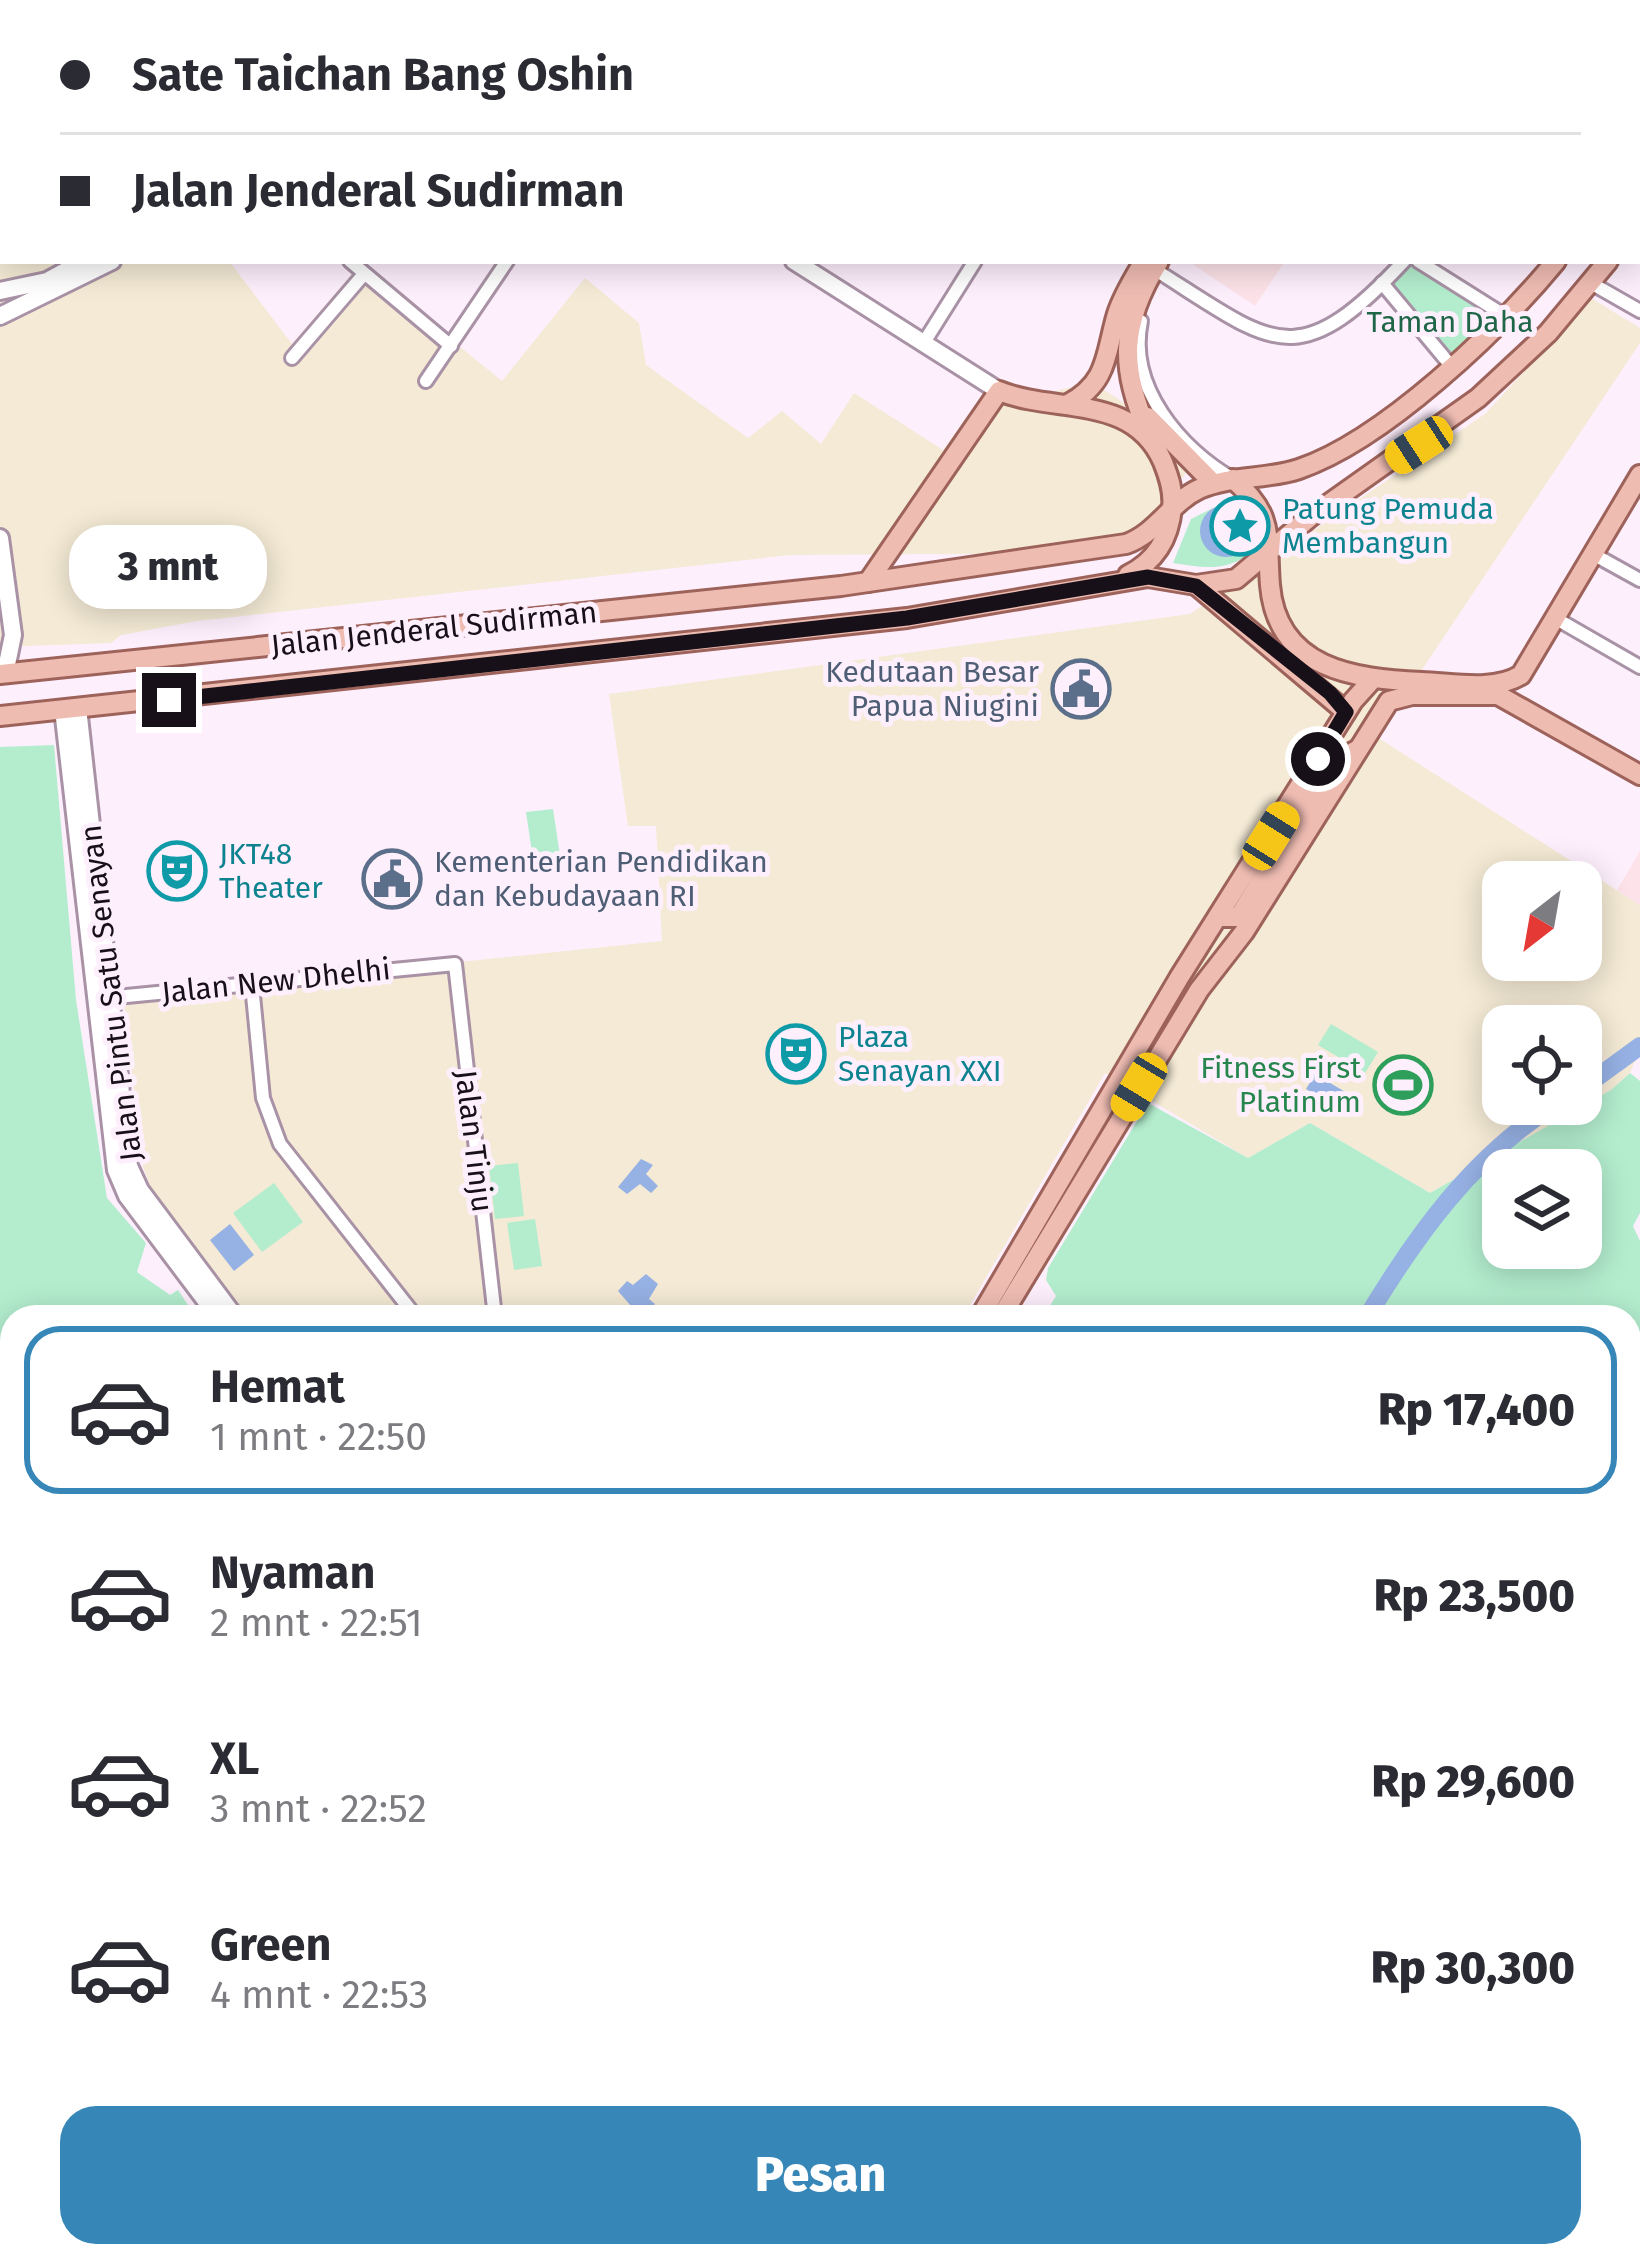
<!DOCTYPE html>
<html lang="id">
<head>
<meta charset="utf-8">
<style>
	:root { --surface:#fff; --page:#f2f2f3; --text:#2b2b33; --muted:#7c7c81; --line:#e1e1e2; --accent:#3686b7 }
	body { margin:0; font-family:"Fira Sans",sans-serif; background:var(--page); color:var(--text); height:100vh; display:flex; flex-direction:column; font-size:45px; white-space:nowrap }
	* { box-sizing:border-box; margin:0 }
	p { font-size:39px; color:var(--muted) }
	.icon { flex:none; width:66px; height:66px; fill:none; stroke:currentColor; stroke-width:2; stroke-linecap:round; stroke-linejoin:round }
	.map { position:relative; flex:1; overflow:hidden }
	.panel { position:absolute; left:0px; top:1305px; width:1641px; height:963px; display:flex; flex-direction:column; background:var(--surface); border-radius:36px 36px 0 0; box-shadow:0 6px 30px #0003 }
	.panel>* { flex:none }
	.guide { position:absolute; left:0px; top:0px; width:1641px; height:264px; box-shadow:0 6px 30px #0003; display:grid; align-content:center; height:264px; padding:0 60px; background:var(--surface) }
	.needle { width:78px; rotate:211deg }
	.controls { position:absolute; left:1482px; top:861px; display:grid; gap:24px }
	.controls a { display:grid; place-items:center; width:120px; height:120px; border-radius:24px; background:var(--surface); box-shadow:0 6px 30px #0003; font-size:60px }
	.end { position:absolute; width:54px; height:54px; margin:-27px; border:15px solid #181018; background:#fff; box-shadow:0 0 0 6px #fff }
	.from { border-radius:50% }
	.bubble { position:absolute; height:84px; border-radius:36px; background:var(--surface); box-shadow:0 6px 30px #0003; font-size:39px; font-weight:800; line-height:84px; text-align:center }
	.car { position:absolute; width:36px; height:72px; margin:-36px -18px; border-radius:15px; box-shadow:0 0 9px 3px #0007; background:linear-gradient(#f5c518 24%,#345 0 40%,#f5c518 0 76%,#345 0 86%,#f5c518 0) }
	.guide b { display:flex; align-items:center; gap:42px; height:114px; font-size:45px }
	.guide b+b { border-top:3px solid var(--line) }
	.guide i { width:30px; height:30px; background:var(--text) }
	ul { padding:21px 0 0; list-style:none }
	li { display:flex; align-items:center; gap:36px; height:168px; margin:0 24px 18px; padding:0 36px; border:6px solid transparent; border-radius:36px }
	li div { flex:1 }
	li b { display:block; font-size:45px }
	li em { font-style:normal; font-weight:800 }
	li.selected { border-color:var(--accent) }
	li>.icon { width:108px; height:108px; stroke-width:1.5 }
	.primary-button { display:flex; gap:24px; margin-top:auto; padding:24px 60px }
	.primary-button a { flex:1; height:138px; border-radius:36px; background:var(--accent); color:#fff; font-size:48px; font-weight:800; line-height:138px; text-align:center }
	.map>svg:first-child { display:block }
	.commercial { fill:#f4ead5; fill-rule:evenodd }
	.education { fill:#fde3e9 }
	.green { fill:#b3edce; fill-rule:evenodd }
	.water { fill:#96b1e4 }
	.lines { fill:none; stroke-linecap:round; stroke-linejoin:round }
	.stream { stroke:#96b1e4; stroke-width:3 }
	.river { stroke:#96b1e4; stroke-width:18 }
	.street-casing { stroke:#a992a6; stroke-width:18 }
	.secondary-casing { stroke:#a992a6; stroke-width:22 }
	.primary-casing { stroke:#9d635b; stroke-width:24 }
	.street { stroke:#fff; stroke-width:12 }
	.secondary { stroke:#fff; stroke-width:16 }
	.primary { stroke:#efbcb2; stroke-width:18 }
	.route { stroke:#181018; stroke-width:15 }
	.labels { text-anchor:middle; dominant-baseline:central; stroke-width:10; stroke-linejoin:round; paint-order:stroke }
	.park-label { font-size:30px; fill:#1f6648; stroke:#feeffd }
	.culture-label { font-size:30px; fill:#0d838f; stroke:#feeffd; text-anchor:start }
	.street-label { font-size:30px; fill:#181018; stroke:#feeffd }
	.service-label { font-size:30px; fill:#4e5e75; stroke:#feeffd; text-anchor:end }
	.leisure-label { font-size:30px; fill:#27864d; stroke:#feeffd; text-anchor:end }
</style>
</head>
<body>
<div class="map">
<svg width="1640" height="2266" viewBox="0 0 1640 2266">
	<rect width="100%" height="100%" fill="#feeffd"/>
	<g class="commercial">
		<path d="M0 0H397L3 3V261H229L292 344 355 270 441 348 448 337 502 381 585 278 639 323 646 365 748 438 782 411 821 444 854 393 943 450 995 377 1036 396 1092 382 1200 453 1155 517 1106 553 790 555 197 621 121 635 111 643 0 647Z"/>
		<path d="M1591 298 1640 328V343L1377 737 1640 905V1049L1630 1073 1611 1090 1430 1193 1310 1123 1248 1158 1105 1073 963 1317H242L157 1205 143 1167 123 997 662 941 656 826H628L609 694 1190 614 1485 414ZM1503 882H1581V960H1503ZM1503 1026H1581V1104H1503Z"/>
	</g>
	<g class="education">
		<path d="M1188 261H1285L1255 306Z"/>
		<path d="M1640 851V905L1617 890Z"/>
	</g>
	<g class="green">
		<path d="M1409 261 1501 319 1448 371 1379 289Z"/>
		<path d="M1231 499 1255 510 1261 540C1237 573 1209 569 1173 563L1191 519Z"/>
		<path d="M54 745 76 1000 107 1198 146 1243 137 1272 170 1295 178 1290 196 1317H12V2256H386L380 2266H0V747Z"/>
		<path d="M553 809 561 862 534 866 526 812Z"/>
		<path d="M1331 1024 1378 1052 1365 1073 1318 1045Z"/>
		<path d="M1630 1073 1640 1081V1213L1633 1226 1640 1241V1345L1629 1359V1317H1043L1056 1296 1046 1280 1048 1268 1148 1103 1248 1158 1310 1123 1430 1193 1611 1090ZM1503 1170H1581V1248H1503Z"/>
		<path d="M518 1163 524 1216 495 1219 489 1166Z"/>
		<path d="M274 1183 303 1222 262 1252 233 1213Z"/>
		<path d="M535 1219 542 1266 514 1270 507 1223Z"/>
		<path d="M487 2256H554L573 2266H481Z"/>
		<path d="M599 2256H1025L1016 2266H618Z"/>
	</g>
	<g class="water">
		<circle cx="1226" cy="531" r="26"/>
		<path d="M1315 1074 1347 1093 1338 1108 1306 1089Z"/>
		<path d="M641 1159 653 1165 646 1174 658 1186 651 1193 640 1184 627 1194 618 1187Z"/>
		<path d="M230 1224 254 1255 234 1271 210 1240Z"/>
		<path d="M646 1274 658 1284 649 1299 655 1304 646 1315 637 1313 618 1291 627 1281 633 1285Z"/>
	</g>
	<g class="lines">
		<g class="stream">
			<path d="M0 1589 12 1600"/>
			<path d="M0 1983 9 1974"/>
		</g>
		<g class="river">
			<path d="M1581 1089 1640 1046"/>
			<path d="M1367 1317C1417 1234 1473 1156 1556 1104"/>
		</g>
		<g class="street-casing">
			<g id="street">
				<path d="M680 0 684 3"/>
				<path d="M973 0 978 3"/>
				<path d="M1204 0 1209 3"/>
				<path d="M1442 0 1447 3"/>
				<path d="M1594 0 1599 3"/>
				<path d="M382 3 385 0"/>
				<path d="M789 3 791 0"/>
				<path d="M1638 27 1640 28"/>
				<path d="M1638 117 1640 118"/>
				<path d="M350 261 451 346"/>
				<path d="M1418 261 1507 317"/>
				<path d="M1154 269C1272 343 1295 378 1404 261"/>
				<path d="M1382 283 1452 367"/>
				<path d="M1591 283 1640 311"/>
				<path d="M1141 321C1127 386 1180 449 1233 479"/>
				<path d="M923 344 975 261"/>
				<path d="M292 358 364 274"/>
				<path d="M426 381 507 261"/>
				<path d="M1593 554 1640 580"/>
				<path d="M1555 618 1640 667"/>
				<path d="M252 985 263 1098 280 1144 416 1317"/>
				<path d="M106 998 455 964 495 1317"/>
				<path d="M1629 1378 1640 1363"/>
				<path d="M1629 1493 1640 1499"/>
				<path d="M1629 1513 1640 1520"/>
				<path d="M1629 1603 1640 1586"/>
				<path d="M1629 1730 1640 1736"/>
				<path d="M1629 1796 1640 1802"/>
				<path d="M1629 1973 1640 1979"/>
				<path d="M1629 2098 1640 2104"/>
				<path d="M1629 2225 1640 2231"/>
				<path d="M1147 2256 1164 2266"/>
				<path d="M1389 2256 1406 2266"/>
				<path d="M1435 2256 1451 2266"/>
				<path d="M1062 2266 1070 2256"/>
			</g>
		</g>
		<g class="secondary-casing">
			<g id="secondary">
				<path d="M469 0 472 3"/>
				<path d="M794 261 999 391"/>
				<path d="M0 291 47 281 84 261"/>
				<path d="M0 316 112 261"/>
				<path d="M0 538 13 635 5 674"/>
				<path d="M78 708 129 1166 140 1190 235 1317"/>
				<path d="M63 709 116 1170 127 1196 218 1317"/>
				<path d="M1629 1944 1640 1949"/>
				<path d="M562 2256 581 2266"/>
				<path d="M582 2256 601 2266"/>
				<path d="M1029 2266 1037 2256"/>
				<path d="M1046 2266 1054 2256"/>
			</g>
		</g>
		<g class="primary-casing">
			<g id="primary">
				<path d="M1301 3 1303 0"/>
				<path d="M1318 3 1320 0"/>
				<path d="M1638 145 1640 142"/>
				<path d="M1638 219 1640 216"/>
				<path d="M1068 404C1109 382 1105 354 1117 314 1123 295 1134 278 1144 261"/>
				<path d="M1148 417 1213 483"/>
				<path d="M1149 435C1120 368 1119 326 1159 261"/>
				<path d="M1233 479C1275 516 1266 534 1270 585 1277 669 1354 679 1422 682 1453 683 1493 692 1521 675L1640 475"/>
				<path d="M868 582 999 391C1056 414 1133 393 1163 462 1169 477 1174 492 1172 508 1169 539 1156 561 1128 575"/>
				<path d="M1196 585 1346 712"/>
				<path d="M0 674 841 586 1126 544C1157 533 1171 502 1199 489 1231 475 1266 480 1299 469 1384 440 1499 330 1556 261"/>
				<path d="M0 716 907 618 1148 577 1196 585 1236 579 1310 517 1478 398 1548 333 1608 261"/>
				<path d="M1220 917H1239L1332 763 1357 750"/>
				<path d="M980 1317 1179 978 1353 701 1372 680"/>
				<path d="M1001 1317 1199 990 1244 932 1389 701 1412 695H1498L1640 775"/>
				<path d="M419 2266 425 2256"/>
				<path d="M455 2266 462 2256"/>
			</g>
		</g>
		<use href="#street" class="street"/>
		<use href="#secondary" class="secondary"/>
		<use href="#primary" class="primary"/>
	</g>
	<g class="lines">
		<path class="route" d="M169 700 907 618 1148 577 1196 586 1330 693 1346 712 1318 759"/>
	</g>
	<defs>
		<g id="sight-ring" transform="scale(3)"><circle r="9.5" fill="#feeffd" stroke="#0f9aa8" stroke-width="1.5"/><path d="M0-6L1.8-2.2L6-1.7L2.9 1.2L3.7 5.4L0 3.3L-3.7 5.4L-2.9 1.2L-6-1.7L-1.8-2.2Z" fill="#0f9aa8"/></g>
		<g id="civic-ring" transform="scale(3)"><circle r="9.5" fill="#feeffd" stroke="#5c6f8a" stroke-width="1.5"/><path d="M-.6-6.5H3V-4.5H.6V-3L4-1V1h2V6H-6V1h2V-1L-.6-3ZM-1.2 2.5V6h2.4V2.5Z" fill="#5c6f8a"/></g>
		<g id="theatre-ring" transform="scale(3)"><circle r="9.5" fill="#feeffd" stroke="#0f9aa8" stroke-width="1.5"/><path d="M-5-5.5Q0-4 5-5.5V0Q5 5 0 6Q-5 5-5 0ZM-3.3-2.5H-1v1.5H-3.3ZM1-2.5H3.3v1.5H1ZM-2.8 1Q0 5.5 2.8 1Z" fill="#0f9aa8"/></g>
		<g id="stadium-ring" transform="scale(3)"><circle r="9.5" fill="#feeffd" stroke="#2e9e5b" stroke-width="1.5"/><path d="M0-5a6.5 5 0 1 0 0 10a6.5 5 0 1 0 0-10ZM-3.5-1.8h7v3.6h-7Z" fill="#2e9e5b"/></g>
	</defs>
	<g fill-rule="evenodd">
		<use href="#sight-ring" x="1240" y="526"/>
		<use href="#civic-ring" x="1081" y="689"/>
		<use href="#theatre-ring" x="177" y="871"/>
		<use href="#civic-ring" x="392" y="879"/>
		<use href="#theatre-ring" x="796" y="1054"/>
		<use href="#stadium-ring" x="1403" y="1085"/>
	</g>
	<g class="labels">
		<g class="park-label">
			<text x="1450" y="322">Taman Daha</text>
		</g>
		<g class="culture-label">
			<text x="1282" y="509">Patung Pemuda<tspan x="1282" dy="34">Membangun</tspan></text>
			<text x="219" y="854">JKT48<tspan x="219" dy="34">Theater</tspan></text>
			<text x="838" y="1037">Plaza<tspan x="838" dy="34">Senayan XXI</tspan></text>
		</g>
		<g class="street-label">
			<text transform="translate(434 629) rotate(-6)">Jalan Jenderal Sudirman</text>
			<text transform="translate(276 981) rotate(-6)">Jalan New Dhelhi</text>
			<text transform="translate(111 993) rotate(-97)">Jalan Pintu Satu Senayan</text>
			<text transform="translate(474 1141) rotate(83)">Jalan Tinju</text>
		</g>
		<g class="service-label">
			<text x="1039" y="672">Kedutaan Besar<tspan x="1039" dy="34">Papua Niugini</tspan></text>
			<text x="434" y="862" text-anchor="start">Kementerian Pendidikan<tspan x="434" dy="34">dan Kebudayaan RI</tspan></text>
		</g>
		<g class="leisure-label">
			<text x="1361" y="1068">Fitness First<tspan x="1361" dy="34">Platinum</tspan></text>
		</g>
	</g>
</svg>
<div class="controls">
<a><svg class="needle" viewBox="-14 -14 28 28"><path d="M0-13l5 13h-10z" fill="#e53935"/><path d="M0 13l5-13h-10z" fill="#7c7c81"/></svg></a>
<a><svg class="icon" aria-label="locate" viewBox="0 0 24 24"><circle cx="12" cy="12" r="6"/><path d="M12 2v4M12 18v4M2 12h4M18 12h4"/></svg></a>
<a><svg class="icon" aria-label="layers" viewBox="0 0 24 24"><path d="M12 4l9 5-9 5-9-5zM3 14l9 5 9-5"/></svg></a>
</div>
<i class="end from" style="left:1318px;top:759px"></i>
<i class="end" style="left:169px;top:700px"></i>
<div class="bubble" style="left:69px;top:525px;width:198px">3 mnt</div>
<i class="car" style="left:1419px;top:445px;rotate:237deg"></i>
<i class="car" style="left:1271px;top:836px;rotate:32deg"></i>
<i class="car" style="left:1139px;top:1087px;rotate:211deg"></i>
<div class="guide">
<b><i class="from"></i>Sate Taichan Bang Oshin</b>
<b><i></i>Jalan Jenderal Sudirman</b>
</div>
<section class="panel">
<ul>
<li class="selected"><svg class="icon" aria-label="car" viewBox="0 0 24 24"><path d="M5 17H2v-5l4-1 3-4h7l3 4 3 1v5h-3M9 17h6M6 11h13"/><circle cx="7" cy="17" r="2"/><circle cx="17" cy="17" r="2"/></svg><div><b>Hemat</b><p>1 mnt · 22:50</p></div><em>Rp 17,400</em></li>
<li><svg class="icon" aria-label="car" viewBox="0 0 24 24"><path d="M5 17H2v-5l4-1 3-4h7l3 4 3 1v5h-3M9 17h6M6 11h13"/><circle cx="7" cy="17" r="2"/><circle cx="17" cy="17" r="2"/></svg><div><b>Nyaman</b><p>2 mnt · 22:51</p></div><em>Rp 23,500</em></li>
<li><svg class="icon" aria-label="car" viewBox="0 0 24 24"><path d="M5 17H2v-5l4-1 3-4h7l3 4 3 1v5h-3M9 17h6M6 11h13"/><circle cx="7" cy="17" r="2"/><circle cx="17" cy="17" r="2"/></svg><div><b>XL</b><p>3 mnt · 22:52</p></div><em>Rp 29,600</em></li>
<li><svg class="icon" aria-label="car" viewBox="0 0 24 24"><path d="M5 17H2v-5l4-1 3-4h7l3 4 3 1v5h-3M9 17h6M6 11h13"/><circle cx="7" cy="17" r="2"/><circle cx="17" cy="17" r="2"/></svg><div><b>Green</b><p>4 mnt · 22:53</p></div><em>Rp 30,300</em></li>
</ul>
<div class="primary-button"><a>Pesan</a></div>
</section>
</div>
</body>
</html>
